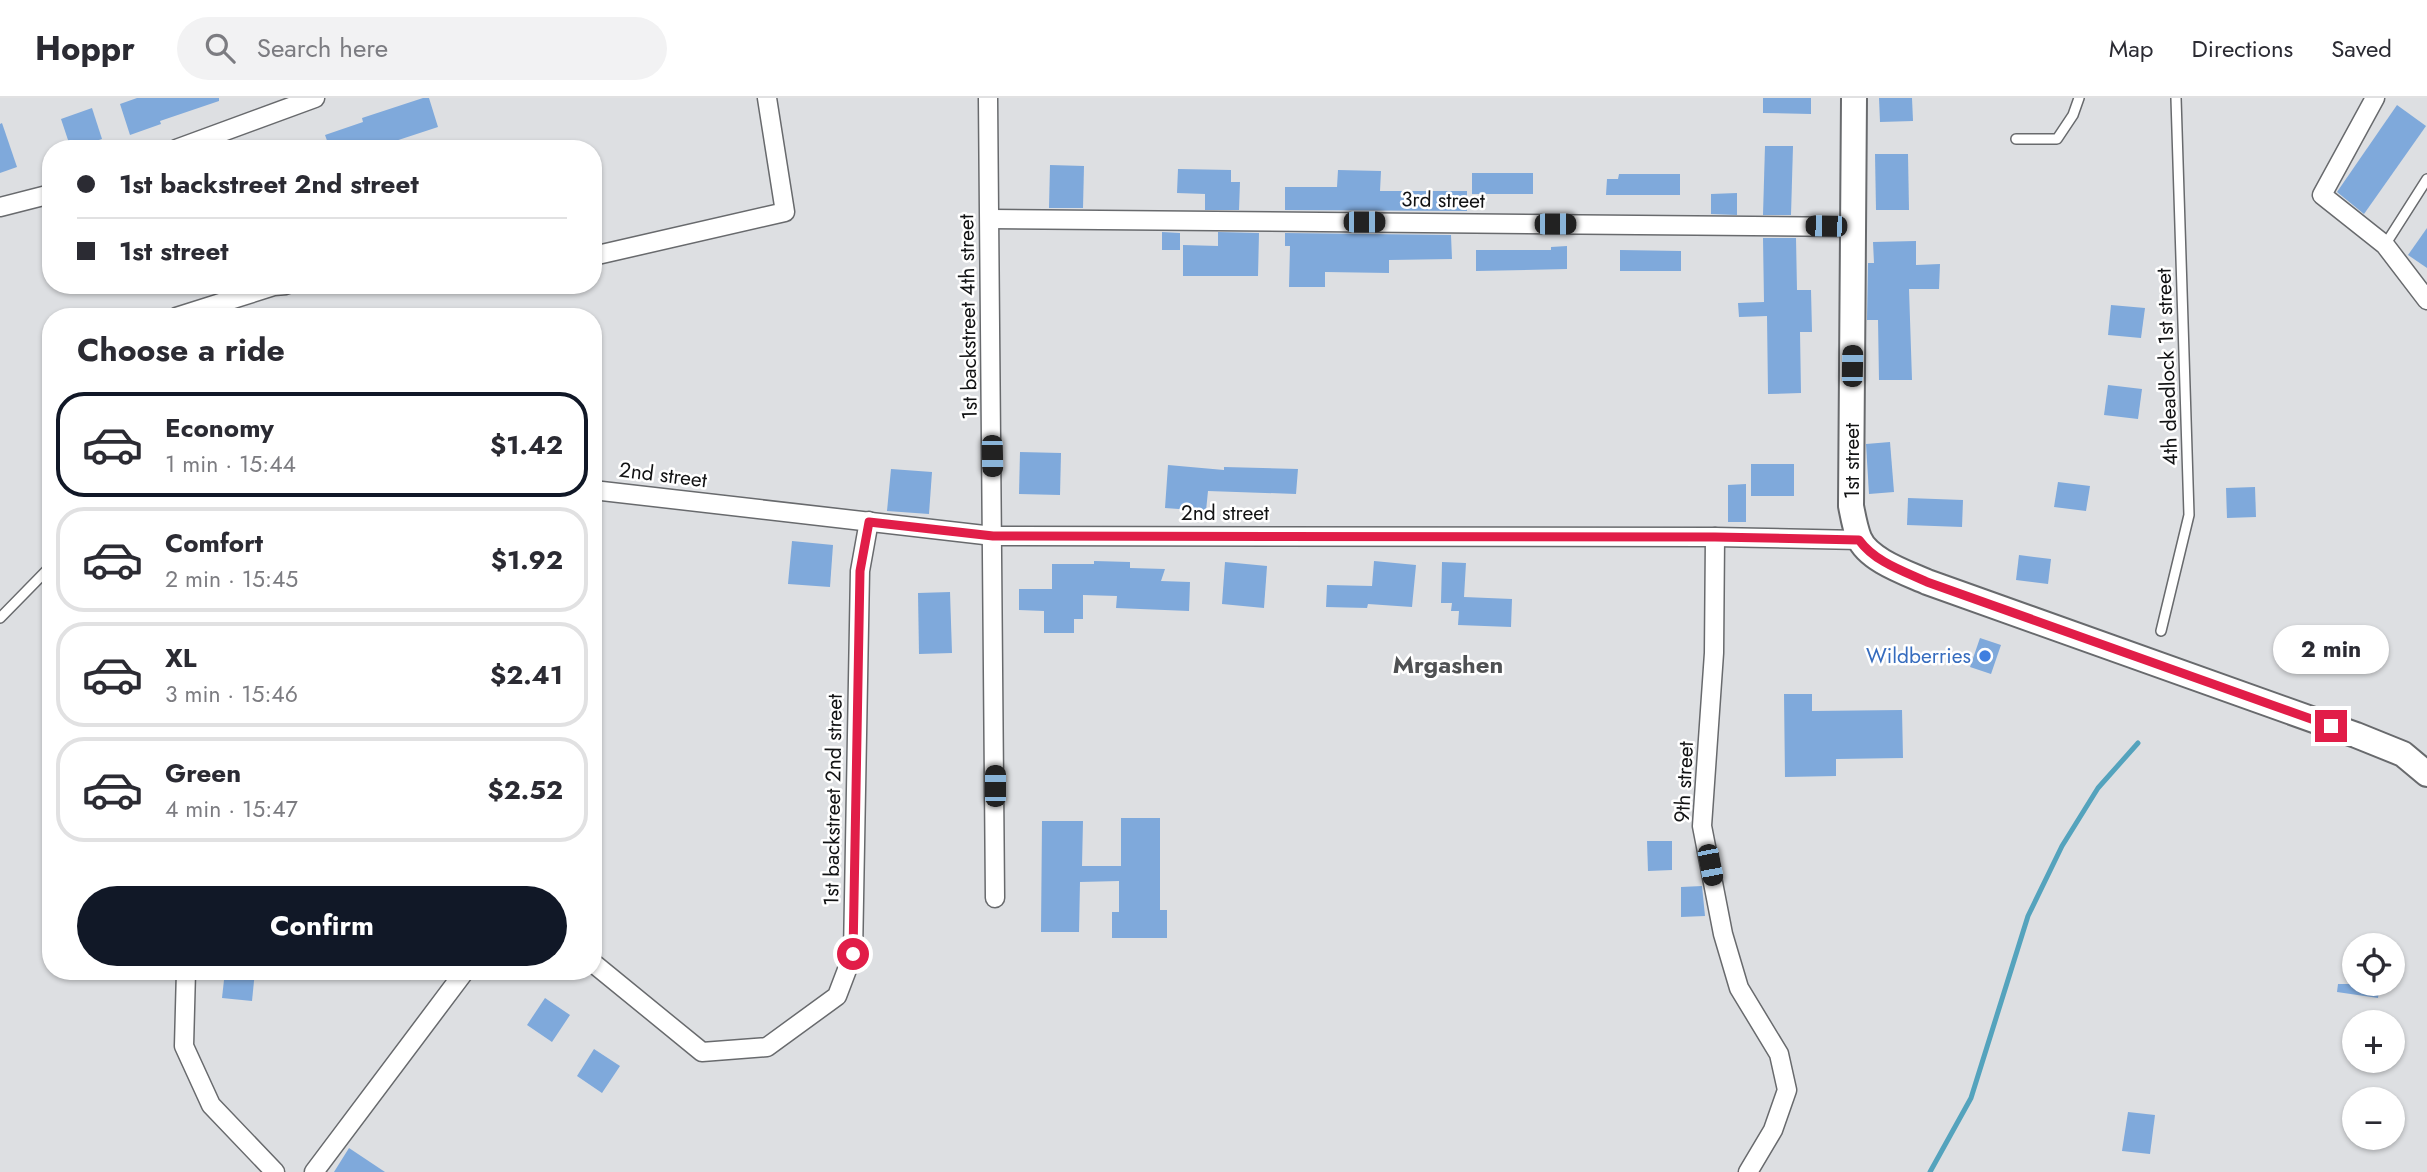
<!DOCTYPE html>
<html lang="en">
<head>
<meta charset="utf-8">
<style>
	:root { --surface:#fff; --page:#f2f2f3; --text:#2b2b33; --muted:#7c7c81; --line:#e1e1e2; --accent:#111827 }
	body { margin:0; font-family:Jost,sans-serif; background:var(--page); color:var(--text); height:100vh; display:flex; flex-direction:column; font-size:26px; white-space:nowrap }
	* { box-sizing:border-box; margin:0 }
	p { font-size:23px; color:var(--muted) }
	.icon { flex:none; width:38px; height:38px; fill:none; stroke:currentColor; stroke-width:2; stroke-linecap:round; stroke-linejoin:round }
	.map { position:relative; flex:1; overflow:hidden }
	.details { position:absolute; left:42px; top:210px; width:560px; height:672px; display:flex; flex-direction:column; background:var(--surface); border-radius:28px; box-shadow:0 2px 5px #0004 }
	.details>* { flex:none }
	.guide { position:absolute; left:42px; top:42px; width:560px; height:154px; border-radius:28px; box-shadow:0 2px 5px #0004; display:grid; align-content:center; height:154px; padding:0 35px; background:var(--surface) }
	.buttons { position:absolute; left:2342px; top:835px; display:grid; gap:14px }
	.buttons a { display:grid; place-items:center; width:63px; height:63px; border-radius:50%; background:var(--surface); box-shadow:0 2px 5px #0004; font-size:35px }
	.end { position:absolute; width:32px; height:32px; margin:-16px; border:9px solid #e11d48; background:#fff; box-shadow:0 0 0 4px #fff }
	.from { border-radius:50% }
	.bubble { position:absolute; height:49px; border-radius:24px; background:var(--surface); box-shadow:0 2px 5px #0004; font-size:23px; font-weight:700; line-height:49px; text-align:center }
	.car { position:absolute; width:21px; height:42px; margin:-21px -10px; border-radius:9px; box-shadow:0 0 5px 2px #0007; background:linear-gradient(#222 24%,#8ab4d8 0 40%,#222 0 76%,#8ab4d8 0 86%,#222 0) }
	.guide b { display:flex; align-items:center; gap:24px; height:66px; font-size:26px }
	.guide b+b { border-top:2px solid var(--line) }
	.guide i { width:18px; height:18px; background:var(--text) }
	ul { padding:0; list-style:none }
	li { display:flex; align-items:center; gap:21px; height:105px; margin:0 14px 10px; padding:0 21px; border:4px solid var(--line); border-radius:28px }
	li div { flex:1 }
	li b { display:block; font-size:26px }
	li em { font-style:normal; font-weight:700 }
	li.active { border-color:var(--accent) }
	li>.icon { width:63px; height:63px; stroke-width:1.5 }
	h2 { padding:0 35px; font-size:32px; line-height:84px }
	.button { display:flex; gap:14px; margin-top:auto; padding:14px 35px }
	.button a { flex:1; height:80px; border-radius:42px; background:var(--accent); color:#fff; font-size:28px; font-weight:700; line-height:80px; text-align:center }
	header { display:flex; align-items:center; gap:42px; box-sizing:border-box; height:98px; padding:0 35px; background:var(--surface); border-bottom:2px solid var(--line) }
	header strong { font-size:33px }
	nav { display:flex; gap:38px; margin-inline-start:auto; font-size:24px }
	.search { width:490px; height:63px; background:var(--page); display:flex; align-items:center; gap:18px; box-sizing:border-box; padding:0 24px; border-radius:38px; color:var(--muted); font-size:26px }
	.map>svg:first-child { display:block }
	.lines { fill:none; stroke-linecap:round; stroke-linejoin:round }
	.stream { stroke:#54a3bd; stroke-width:5 }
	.building { fill:#7fa9db }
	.lane-casing { stroke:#686a6d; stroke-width:12 }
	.street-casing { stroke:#686a6d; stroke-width:21 }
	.secondary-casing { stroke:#686a6d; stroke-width:28 }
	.lane { stroke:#fff; stroke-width:9 }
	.street { stroke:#fff; stroke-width:18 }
	.secondary { stroke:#fff; stroke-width:24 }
	.route { stroke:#e11d48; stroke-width:9 }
	.shop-dot { fill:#3f7fe0; stroke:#fff; stroke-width:2.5 }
	.labels { text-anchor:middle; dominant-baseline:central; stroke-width:5; stroke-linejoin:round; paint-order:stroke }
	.street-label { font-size:21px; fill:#111213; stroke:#fff }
	.shop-label { font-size:21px; fill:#366cbe; stroke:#fff; text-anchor:end }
	.quarter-label { font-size:24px; font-weight:bold; fill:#4f5153; stroke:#fff }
</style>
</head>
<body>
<header>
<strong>Hoppr</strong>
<div class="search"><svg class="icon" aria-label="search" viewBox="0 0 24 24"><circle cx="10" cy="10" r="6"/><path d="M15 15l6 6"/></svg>Search here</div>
<nav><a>Map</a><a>Directions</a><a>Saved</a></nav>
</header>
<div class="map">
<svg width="2427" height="1074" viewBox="0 0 2427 1074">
	<rect width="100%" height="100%" fill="#dddfe2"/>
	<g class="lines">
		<path class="stream" d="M1930 1074 1971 1000 2028 818 2062 748 2098 690 2138 645"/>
	</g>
	<g class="building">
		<path d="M137 0H219V3L160 23 161 26 130 37 120 6Z"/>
		<path d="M423 0H429L438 29 371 51H330L325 37 363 24 362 20Z"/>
		<path d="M1763 0H1811V16L1763 15Z"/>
		<path d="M1879 0H1912L1913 23 1880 24Z"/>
		<path d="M2397 7 2426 28 2364 116 2337 94Z"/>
		<path d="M92 10 102 41 71 51 61 21Z"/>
		<path d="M2 25 17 69 0 75V26Z"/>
		<path d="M1765 48H1793L1791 117H1763Z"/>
		<path d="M1875 56H1908L1909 112H1876Z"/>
		<path d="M1050 67 1084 68 1083 110H1049Z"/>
		<path d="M1178 71 1231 72V84H1240L1239 112H1205V96L1177 95Z"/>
		<path d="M1338 72 1381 73 1380 93H1467V113L1285 112V89H1337Z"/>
		<rect x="1472" y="75" width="61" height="21"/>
		<path d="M1619 76H1680V97H1606L1607 81H1618Z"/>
		<path d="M1737 95V117L1711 116V96Z"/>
		<path d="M2427 130V170L2408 157Z"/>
		<path d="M1162 134 1180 135V152H1162Z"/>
		<path d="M1218 134 1259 135 1258 178H1183V147L1218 148Z"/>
		<path d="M1285 135 1451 137 1452 161 1389 162V175L1325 174V189H1289L1290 148H1285Z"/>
		<path d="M1763 140H1796L1797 192H1811L1812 234H1800L1801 295 1768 296 1767 218 1739 219 1738 205 1764 204Z"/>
		<path d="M1916 143V167L1940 166 1939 191H1909L1912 282H1879L1878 222H1867L1868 165H1874L1873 144Z"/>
		<path d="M1567 148V171L1476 173V152H1551V149Z"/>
		<path d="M1620 152 1681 153V173H1620Z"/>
		<path d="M2111 207 2145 210 2141 240 2108 237Z"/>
		<path d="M2108 287 2142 291 2138 321 2104 317Z"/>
		<path d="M1890 344 1894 394 1869 396 1866 346Z"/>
		<path d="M1020 354 1061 355 1060 397 1019 396Z"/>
		<rect x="1751" y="366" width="43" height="32"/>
		<path d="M1168 367 1224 372V369L1298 371 1296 396 1208 393 1206 413 1165 410Z"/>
		<path d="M891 371 932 374 929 416 887 413Z"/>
		<path d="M2058 384 2090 388 2086 413 2054 409Z"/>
		<path d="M1746 386V424H1728V387Z"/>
		<path d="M2255 389 2256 419 2227 420 2226 390Z"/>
		<path d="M1908 400 1963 402 1962 429 1907 427Z"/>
		<path d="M792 443 833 447 830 489 788 486Z"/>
		<path d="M2019 457 2051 461 2048 486 2016 482Z"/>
		<path d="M1094 463 1130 464V470L1165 471 1161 483 1190 484 1189 513 1116 510 1117 498 1083 497V521H1074V535H1044V513L1019 512V491H1052V466H1094Z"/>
		<path d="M1374 463 1416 467 1412 509 1368 506 1367 510 1326 509 1327 487 1372 488Z"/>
		<path d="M1225 464 1267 468 1264 510 1222 506Z"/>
		<path d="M1442 464 1466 465 1464 499 1512 501 1511 529 1458 527 1459 513H1451L1452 505H1441Z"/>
		<path d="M950 494 952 555 919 556 918 495Z"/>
		<path d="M1980 540 2001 547 1991 576 1970 569Z"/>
		<path d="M1784 596H1812V613L1902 612 1903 660 1836 661V678L1785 679Z"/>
		<path d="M1121 720H1160V812H1167V840H1112V814H1119V783L1080 784 1079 834H1041L1042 723H1083L1082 768H1121Z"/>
		<path d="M1647 743H1672V772L1648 773Z"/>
		<path d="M1702 788 1705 818 1681 819V789Z"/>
		<path d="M225 873H255L252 903 222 900Z"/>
		<path d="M2338 886H2380L2378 900 2337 894Z"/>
		<path d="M545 900 570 917 552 944 527 927Z"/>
		<path d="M594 951 620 968 602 995 577 978Z"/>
		<path d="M2128 1014 2155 1017 2150 1056 2122 1053Z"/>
		<path d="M349 1050 385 1074H334Z"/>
	</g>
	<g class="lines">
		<g class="lane-casing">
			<g id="lane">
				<path d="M2016 41H2057L2073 17 2079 0"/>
				<path d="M2385 147 2427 81"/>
				<path d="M0 520 51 468"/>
				<path d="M2161 533 2189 417 2176 0"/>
			</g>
		</g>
		<g class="street-casing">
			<g id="street">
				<path d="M988 0 995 800"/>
				<path d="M2375 0 2322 97 2385 147 2427 202"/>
				<path d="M176 51 315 0"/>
				<path d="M0 109 51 96"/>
				<path d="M990 121 1854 129"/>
				<path d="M593 158 785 114 767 0"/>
				<path d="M176 219 274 188 286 187"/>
				<path d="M593 392 993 438 1715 439 1859 442"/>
				<path d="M1715 439 1714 555 1702 728 1723 836 1739 890 1779 956 1787 992 1773 1032 1748 1074"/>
				<path d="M593 865 702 954 767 949 837 898 853 856 860 473 869 423"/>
				<path d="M186 873 184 948 211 1007 275 1074"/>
				<path d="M314 1074 465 873"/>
			</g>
		</g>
		<g class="secondary-casing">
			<path id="secondary" d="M1854 0 1851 408C1853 418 1855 430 1859 440 1868 462 1907 475 1927 484L2356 637 2403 656 2427 676"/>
		</g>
		<use href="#lane" class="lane"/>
		<use href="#street" class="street"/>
		<use href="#secondary" class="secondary"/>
	</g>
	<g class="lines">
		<path class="route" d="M853 856 860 473 869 424 993 438 1715 439 1859 442C1875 464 1903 473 1927 484L2331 628"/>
	</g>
	<circle class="shop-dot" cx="1985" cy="558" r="7"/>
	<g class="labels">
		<g class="street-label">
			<text transform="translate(1443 102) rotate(1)">3rd street</text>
			<text transform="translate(968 219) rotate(-91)">1st backstreet 4th street</text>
			<text transform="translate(2167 269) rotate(-92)">4th deadlock 1st street</text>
			<text transform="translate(1852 363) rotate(-90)">1st street</text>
			<text transform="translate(663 377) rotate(7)">2nd street</text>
			<text x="1225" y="415">2nd street</text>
			<text transform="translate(1684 684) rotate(-87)">9th street</text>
			<text transform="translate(833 702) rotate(-89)">1st backstreet 2nd street</text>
		</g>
		<g class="shop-label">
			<text x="1971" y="558">Wildberries</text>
		</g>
		<g class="quarter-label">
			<text x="1448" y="566">Mrgashen</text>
		</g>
	</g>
</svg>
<div class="buttons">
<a><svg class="icon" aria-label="locate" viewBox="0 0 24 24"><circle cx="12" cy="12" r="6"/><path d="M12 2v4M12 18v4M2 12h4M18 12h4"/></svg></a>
<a>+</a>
<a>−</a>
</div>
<i class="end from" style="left:853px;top:856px"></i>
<i class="end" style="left:2331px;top:628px"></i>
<div class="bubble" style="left:2273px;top:527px;width:116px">2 min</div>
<i class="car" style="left:1364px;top:124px;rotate:90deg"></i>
<i class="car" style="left:1555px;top:126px;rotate:90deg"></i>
<i class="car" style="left:1826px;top:128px;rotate:271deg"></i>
<i class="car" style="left:1852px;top:268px;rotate:1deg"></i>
<i class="car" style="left:992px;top:358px;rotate:179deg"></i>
<i class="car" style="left:995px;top:688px;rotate:0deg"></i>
<i class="car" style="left:1710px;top:767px;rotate:169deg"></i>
<div class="guide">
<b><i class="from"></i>1st backstreet 2nd street</b>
<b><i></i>1st street</b>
</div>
<section class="details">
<h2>Choose a ride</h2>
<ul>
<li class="active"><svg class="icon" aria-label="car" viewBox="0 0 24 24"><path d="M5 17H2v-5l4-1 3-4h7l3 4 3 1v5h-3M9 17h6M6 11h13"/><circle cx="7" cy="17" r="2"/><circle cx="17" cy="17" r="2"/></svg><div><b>Economy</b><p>1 min · 15:44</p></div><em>$1.42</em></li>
<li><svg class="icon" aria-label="car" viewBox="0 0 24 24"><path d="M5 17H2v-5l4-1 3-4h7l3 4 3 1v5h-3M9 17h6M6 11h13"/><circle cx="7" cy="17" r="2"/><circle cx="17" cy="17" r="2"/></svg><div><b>Comfort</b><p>2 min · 15:45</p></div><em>$1.92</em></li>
<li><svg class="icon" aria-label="car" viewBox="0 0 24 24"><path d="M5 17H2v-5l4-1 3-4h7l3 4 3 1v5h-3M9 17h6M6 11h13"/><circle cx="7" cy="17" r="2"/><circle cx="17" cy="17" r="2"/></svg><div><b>XL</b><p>3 min · 15:46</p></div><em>$2.41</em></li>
<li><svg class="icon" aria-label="car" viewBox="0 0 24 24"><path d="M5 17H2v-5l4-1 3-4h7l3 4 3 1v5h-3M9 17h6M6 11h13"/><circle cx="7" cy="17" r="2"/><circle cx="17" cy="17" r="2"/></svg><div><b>Green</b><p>4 min · 15:47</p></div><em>$2.52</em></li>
</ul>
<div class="button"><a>Confirm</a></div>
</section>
</div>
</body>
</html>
